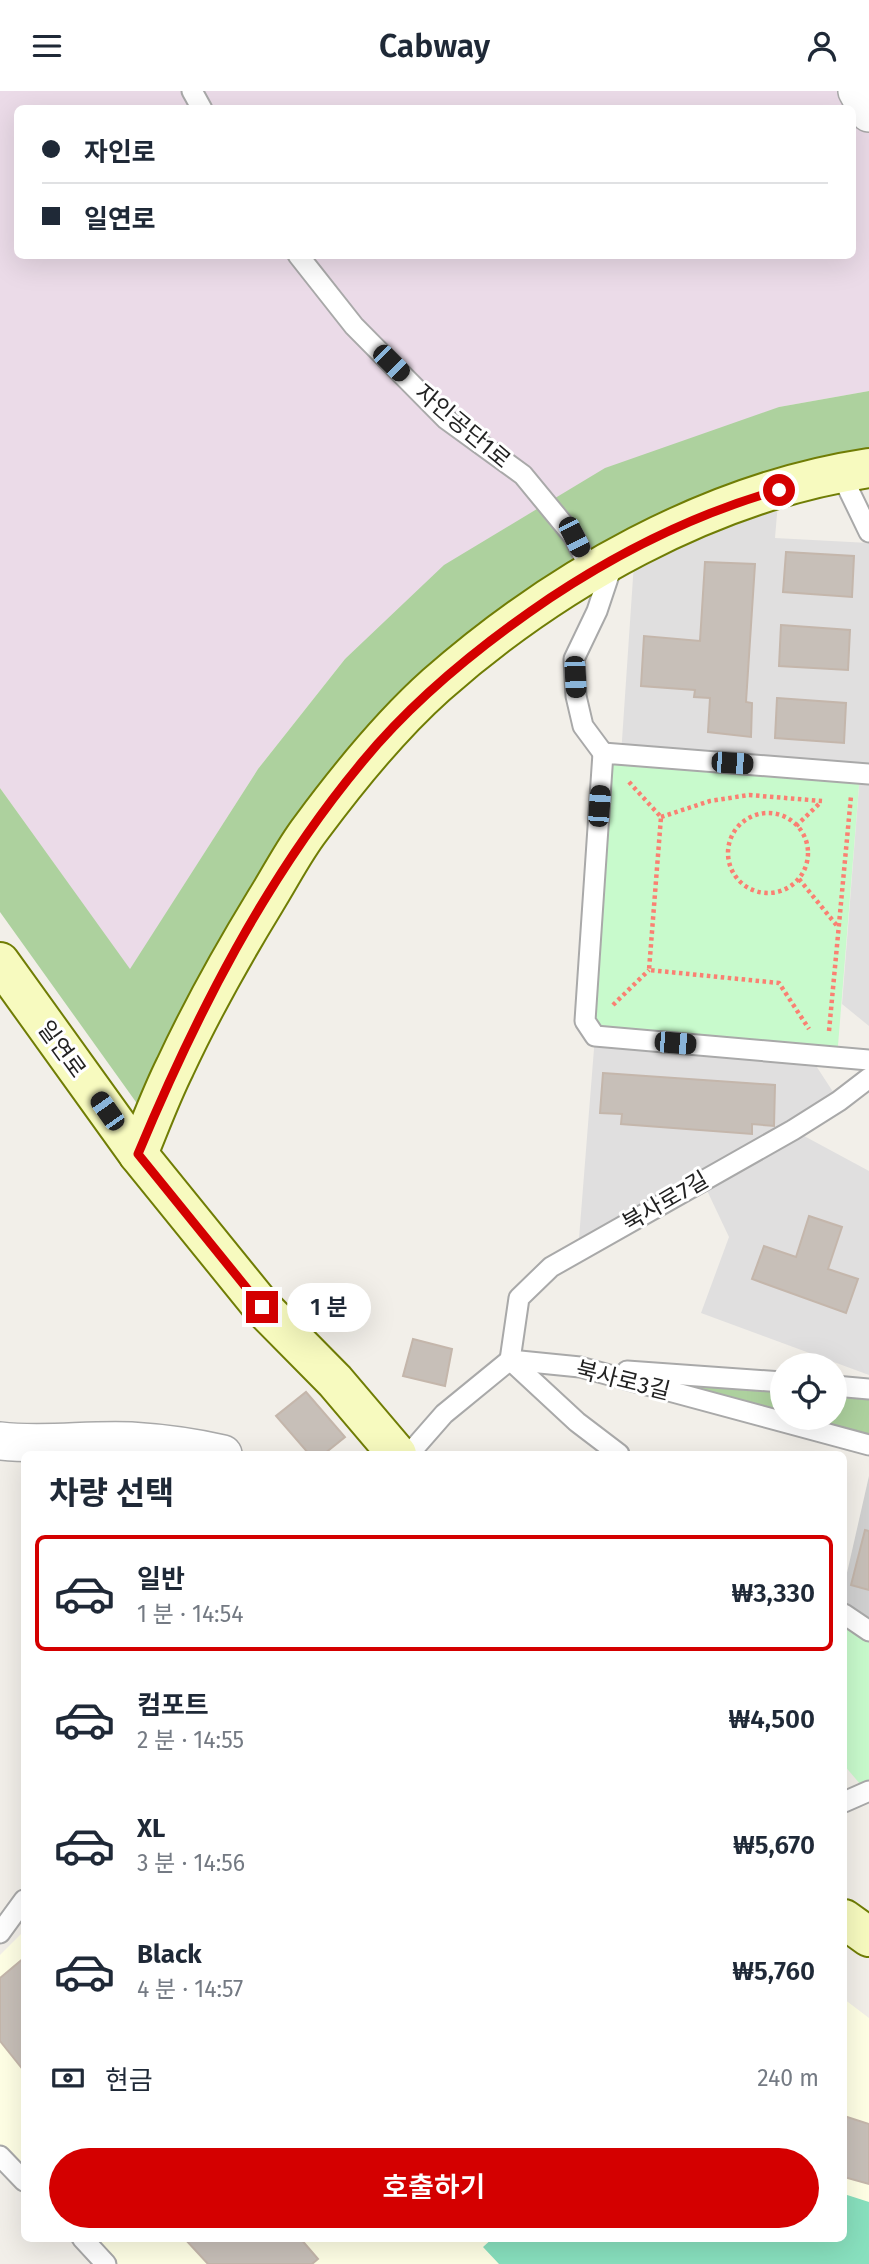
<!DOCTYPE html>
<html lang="ko">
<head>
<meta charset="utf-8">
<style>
	:root { --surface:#fff; --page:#f6f6f7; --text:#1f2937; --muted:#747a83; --line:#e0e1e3; --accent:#d40000 }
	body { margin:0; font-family:"Fira Sans","Noto Sans KR",sans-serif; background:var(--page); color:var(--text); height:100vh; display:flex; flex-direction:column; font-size:26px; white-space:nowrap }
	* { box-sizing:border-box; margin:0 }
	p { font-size:23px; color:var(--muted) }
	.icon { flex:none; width:38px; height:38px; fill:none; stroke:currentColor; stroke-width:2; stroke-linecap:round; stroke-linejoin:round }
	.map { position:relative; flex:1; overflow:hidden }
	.details { position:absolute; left:21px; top:1360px; width:826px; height:791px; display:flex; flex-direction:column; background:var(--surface); border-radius:10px; box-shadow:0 7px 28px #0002 }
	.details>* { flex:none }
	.hud { position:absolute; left:14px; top:14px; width:842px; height:154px; border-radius:10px; box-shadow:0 7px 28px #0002; display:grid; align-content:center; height:154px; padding:0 28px; background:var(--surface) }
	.tools { position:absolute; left:770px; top:1262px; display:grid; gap:14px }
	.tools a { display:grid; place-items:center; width:77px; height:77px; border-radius:50%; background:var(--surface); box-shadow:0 7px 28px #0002; font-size:35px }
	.end { position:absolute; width:32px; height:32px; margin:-16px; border:9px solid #d40000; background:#fff; box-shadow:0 0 0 4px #fff }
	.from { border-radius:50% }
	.bubble { position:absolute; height:49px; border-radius:24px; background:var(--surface); box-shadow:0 7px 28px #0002; font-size:23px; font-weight:600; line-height:49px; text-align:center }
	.car { position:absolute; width:21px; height:42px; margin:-21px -10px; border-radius:9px; box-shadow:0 0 5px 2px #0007; background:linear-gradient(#222 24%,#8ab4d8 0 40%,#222 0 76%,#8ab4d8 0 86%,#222 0) }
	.hud b { display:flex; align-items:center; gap:24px; height:66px; font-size:26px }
	.hud b+b { border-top:2px solid var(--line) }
	.hud i { width:18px; height:18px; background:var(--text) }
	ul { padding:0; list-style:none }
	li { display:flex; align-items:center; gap:21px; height:116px; margin:0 14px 10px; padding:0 14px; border:4px solid transparent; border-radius:10px }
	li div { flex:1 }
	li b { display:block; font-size:26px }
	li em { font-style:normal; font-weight:600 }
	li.on { border-color:var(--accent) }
	li>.icon { width:63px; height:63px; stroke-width:1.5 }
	h2 { padding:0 28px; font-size:32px; line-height:84px }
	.pay { display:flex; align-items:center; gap:18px; height:77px; padding:0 28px; font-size:26px }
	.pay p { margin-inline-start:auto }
	.cta { display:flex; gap:14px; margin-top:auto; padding:14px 28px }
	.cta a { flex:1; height:80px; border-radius:42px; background:var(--accent); color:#fff; font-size:28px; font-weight:600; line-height:80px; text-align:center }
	header { display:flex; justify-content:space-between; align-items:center; height:91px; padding:0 28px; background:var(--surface); font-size:32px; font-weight:600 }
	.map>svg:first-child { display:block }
	.residential { fill:#e0dfdf }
	.industrial { fill:#ebdbe8; fill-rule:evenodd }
	.education { fill:#ffffe5 }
	.religious { fill:#d0d0d0 }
	.forest { fill:#add19e }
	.park { fill:#c8facc }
	.pitch { fill:#88e0be }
	.building { fill:#c7bfb8; stroke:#c4b6ab; stroke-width:2 }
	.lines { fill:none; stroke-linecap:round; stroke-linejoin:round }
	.lane-casing { stroke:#a9a9a9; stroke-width:23 }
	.street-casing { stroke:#a9a9a9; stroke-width:40 }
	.secondary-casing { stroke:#707d05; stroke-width:42 }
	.path { stroke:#fa8072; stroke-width:4.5; stroke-dasharray:3.5 3.5; stroke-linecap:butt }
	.lane { stroke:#fff; stroke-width:19 }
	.street { stroke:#fff; stroke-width:37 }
	.secondary { stroke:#f7fabf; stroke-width:38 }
	.route { stroke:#d40000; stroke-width:9 }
	.labels { text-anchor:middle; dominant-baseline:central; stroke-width:6; stroke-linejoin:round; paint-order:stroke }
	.street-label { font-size:23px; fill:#222; stroke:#fff }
</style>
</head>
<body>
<header><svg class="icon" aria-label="menu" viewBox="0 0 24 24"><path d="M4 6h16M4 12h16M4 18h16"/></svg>Cabway<svg class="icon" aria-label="person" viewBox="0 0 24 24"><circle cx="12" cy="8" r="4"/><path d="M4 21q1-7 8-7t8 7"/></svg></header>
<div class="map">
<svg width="869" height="2173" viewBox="0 0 869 2173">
	<rect width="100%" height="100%" fill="#f2efe9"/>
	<g class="residential">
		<path d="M779 399 775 447 869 452V935L842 913 860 682 621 664 635 457Z"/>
		<path d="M595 945 809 964 839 1010 793 1039 869 1080V1284L701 1222 729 1146 702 1089 578 1160Z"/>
	</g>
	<path class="industrial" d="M0 0H869V300L779 316 345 568 258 678 130 879 0 697ZM18 18H852V164H18Z"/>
	<g class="education">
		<path d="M24 1840V2091L0 2065V1864Z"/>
		<path d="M844 1908 869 1927V2173H104L79 2147H844Z"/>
	</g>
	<path class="religious" d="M869 1385V1540L844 1523V1495Z"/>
	<g class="forest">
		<path d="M869 300V377L615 467 364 668 151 1032 0 821V697L130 878 258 678 345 568 444 474 605 377 779 316Z"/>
		<path d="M580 1276 782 1292V1326H835V1296L869 1298V1354Z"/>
	</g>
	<g class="park">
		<path d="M603 662 860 682 837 967 595 945 585 930Z"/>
		<path d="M844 1523 869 1540V1700H866L844 1674Z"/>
	</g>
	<path class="pitch" d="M844 2103 869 2111V2173H499L483 2156 493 2147H844Z"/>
	<g class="building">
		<path d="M786 461 854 465 852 506 783 501Z"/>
		<path d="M705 471 755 473 746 611 752 612 751 646 708 641 710 607 694 606 695 599 641 595 644 545 700 550Z"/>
		<path d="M781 534 850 539 848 579 779 575Z"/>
		<path d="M777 607 846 612 844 652 775 647Z"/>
		<path d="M603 982 775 994 774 1035 752 1033V1043L621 1033 622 1023 600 1022Z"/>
		<path d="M809 1125 842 1136 828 1178 858 1188 846 1222 752 1188 764 1155 796 1166Z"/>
		<path d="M413 1248 452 1258 445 1295 403 1285Z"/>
		<path d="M306 1301 345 1346 324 1363H309L276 1325Z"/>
		<path d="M865 1439 869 1440V1499L851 1494Z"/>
		<path d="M24 1867V1980L0 1950V1887Z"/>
		<path d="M844 2025 869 2033V2093L844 2086Z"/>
		<path d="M184 2147H300L318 2168 312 2173H208Z"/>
	</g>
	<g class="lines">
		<g class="lane-casing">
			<g id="lane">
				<path d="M192 0 202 18"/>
				<path d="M298 164 354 235 446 328 523 384 574 446 591 480"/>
				<path d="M840 381 869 441"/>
				<path d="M603 662 583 635 576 605 574 568 597 520 613 472"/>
				<path d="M869 683 603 662 585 930 595 945 869 969"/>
				<path d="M510 1269 519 1207 551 1176 793 1039 839 1010 869 987"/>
				<path d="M510 1269 577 1331 619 1363"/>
				<path d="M627 1280 782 1291"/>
				<path d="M835 1295 869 1298"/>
				<path d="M409 1363 444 1323 510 1269 580 1276 869 1354"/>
				<path d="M844 1523 869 1540"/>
				<path d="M844 1711 869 1700"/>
				<path d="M0 1842 24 1809"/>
				<path d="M0 2065 24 2090"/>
				<path d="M82 2147 106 2173"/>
			</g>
		</g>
		<g class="street-casing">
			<g id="street">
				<path d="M857 0 869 22"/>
				<path d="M0 1350C44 1355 87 1348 131 1350 162 1352 193 1356 223 1363"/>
			</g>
		</g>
		<g class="secondary-casing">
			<g id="secondary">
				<path d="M0 871 138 1063 262 1216 335 1290 397 1363"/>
				<path d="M138 1063C150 1034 161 1004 175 976 202 918 233 863 266 809 281 785 294 759 311 737 348 687 389 636 436 594 555 489 710 401 869 377"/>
				<path d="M844 1828 869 1846"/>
			</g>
		</g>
		<g class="path">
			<path d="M629 691 661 726 649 879 779 892 809 938"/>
			<circle cx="768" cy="762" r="40"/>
			<path d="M661 726 710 710 749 704 822 710"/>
			<path d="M796 735 821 711"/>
			<path d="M799 788 838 836"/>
			<path d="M613 914 649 879"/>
			<path d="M829 940 851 705"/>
		</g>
		<use href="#lane" class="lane"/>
		<use href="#street" class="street"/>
		<use href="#secondary" class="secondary"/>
	</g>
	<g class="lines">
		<path class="route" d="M262 1216 138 1063C196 924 266 786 363 670 416 606 482 553 550 507 621 460 697 422 779 399"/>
	</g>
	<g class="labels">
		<g class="street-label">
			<text transform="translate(463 335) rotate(40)">자인공단1로</text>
			<text transform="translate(62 958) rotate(54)">일연로</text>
			<text transform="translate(665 1110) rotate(-30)">북사로7길</text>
			<text transform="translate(623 1289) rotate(14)">북사로3길</text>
		</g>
	</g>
</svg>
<div class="tools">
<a><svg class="icon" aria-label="locate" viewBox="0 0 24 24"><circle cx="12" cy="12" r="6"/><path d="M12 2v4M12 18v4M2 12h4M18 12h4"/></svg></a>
</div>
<i class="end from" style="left:779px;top:399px"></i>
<i class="end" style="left:262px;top:1216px"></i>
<div class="bubble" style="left:287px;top:1192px;width:84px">1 분</div>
<i class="car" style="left:391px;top:272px;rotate:135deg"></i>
<i class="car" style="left:574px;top:446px;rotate:153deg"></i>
<i class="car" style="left:575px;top:586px;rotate:177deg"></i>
<i class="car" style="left:732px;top:672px;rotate:94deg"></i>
<i class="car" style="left:599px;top:715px;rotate:4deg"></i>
<i class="car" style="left:675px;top:952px;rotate:95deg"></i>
<i class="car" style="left:107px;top:1020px;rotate:325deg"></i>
<div class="hud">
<b><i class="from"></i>자인로</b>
<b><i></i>일연로</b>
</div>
<section class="details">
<h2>차량 선택</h2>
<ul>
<li class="on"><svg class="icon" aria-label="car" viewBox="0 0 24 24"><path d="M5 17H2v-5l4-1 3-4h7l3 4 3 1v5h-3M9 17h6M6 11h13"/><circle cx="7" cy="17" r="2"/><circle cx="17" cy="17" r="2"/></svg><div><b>일반</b><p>1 분 · 14:54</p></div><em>₩3,330</em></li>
<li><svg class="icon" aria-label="car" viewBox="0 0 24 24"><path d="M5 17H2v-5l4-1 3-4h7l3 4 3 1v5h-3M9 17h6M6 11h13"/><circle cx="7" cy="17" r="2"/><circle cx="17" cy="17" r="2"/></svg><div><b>컴포트</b><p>2 분 · 14:55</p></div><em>₩4,500</em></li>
<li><svg class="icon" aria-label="car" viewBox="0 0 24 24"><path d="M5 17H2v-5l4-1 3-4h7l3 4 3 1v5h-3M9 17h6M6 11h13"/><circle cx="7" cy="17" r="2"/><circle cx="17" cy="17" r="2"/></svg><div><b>XL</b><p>3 분 · 14:56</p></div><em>₩5,670</em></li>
<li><svg class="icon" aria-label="car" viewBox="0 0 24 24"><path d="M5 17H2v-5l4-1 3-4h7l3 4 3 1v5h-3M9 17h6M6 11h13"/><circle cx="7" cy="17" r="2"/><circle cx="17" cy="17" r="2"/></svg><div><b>Black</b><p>4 분 · 14:57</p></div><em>₩5,760</em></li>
</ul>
<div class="pay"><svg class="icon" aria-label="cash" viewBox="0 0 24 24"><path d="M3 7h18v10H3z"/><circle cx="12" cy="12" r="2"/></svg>현금<p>240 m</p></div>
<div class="cta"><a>호출하기</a></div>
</section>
</div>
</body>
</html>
